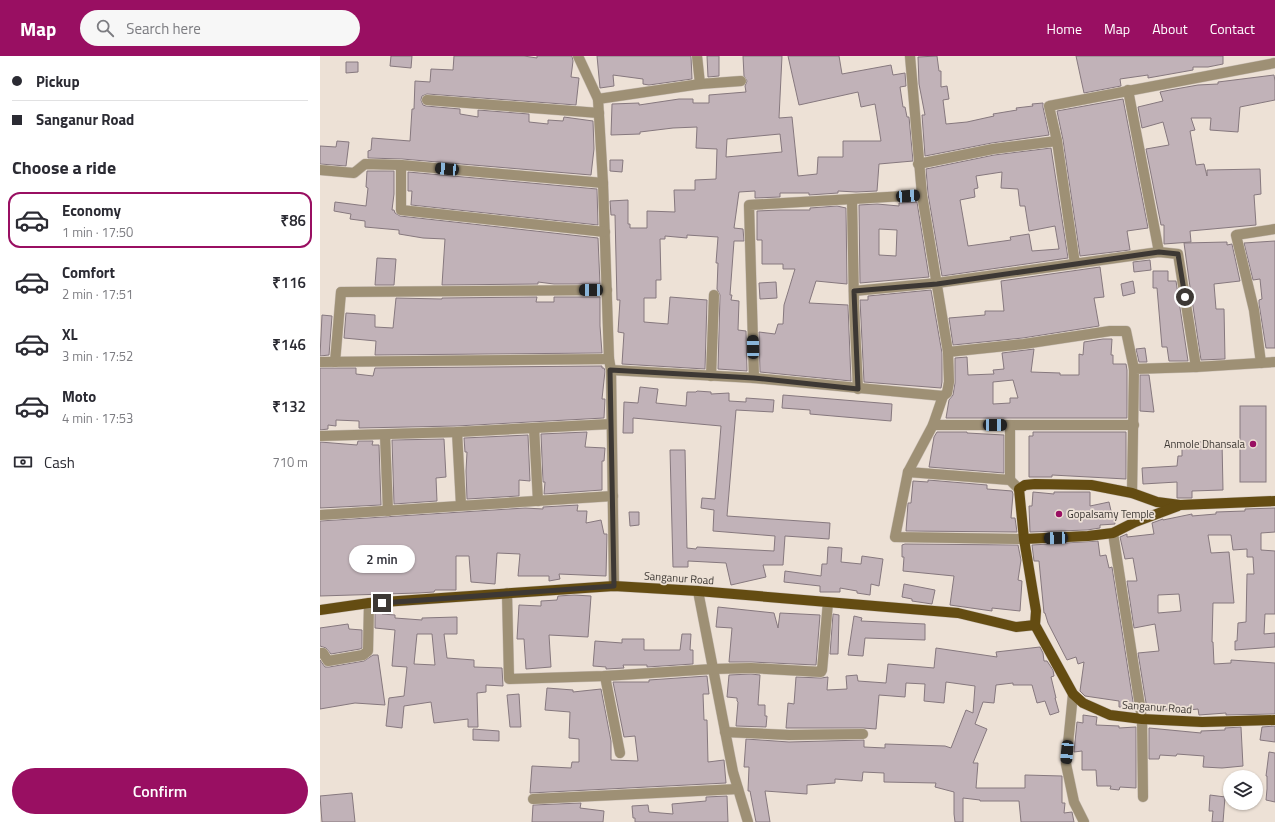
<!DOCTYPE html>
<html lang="en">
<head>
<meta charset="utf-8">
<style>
	:root { --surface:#fff; --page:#f7f7f7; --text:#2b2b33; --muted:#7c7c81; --line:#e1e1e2; --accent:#990f62 }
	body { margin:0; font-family:"Titillium Web",sans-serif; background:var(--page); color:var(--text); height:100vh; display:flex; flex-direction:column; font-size:15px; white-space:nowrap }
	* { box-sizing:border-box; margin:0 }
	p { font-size:13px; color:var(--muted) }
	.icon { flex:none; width:22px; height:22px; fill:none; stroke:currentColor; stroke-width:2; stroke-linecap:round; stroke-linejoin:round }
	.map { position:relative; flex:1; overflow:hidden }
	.panel { display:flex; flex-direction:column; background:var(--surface); width:320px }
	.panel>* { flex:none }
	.banner { display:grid; align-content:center; height:88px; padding:0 12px; background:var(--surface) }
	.tools { position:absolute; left:903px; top:714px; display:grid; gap:8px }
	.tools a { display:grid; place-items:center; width:40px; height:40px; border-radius:50%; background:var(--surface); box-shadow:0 1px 3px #0004; font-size:20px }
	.end { position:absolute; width:18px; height:18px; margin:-9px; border:5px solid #3d3834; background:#fff; box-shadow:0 0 0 2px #fff }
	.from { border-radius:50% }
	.bubble { position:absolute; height:28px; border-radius:14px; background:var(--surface); box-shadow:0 1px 3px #0004; font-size:13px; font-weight:600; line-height:28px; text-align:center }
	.car { position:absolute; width:12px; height:24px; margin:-12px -6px; border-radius:5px; box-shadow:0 0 3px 1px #0007; background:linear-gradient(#222 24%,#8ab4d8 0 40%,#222 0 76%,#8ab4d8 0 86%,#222 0) }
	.banner b { display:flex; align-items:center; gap:14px; height:38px; font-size:15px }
	.banner b+b { border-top:1px solid var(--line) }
	.banner i { width:10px; height:10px; background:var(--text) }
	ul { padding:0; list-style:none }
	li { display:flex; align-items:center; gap:12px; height:56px; margin:0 8px 6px; padding:0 4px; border:2px solid transparent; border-radius:12px }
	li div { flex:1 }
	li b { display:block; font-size:15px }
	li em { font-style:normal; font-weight:600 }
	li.selected { border-color:var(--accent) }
	li>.icon { width:36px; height:36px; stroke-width:1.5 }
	h2 { padding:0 12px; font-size:18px; line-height:48px }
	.pay { display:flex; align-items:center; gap:10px; height:44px; padding:0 12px; font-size:15px }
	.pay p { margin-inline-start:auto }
	.cta { display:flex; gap:8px; margin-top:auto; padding:8px 12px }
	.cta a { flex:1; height:46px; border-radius:24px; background:var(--accent); color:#fff; font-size:16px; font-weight:600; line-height:46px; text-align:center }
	header { display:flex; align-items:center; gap:24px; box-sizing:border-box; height:56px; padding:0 20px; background:var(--accent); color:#fff }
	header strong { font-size:19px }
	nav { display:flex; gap:22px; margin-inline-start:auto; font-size:14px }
	.search { width:280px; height:36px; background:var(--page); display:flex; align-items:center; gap:10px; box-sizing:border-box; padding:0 14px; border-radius:22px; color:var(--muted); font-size:15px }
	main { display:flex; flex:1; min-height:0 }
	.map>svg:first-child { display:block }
	.building { fill:#c1b2b8; stroke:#86787e; fill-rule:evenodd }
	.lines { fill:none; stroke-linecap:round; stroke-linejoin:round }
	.minor-casing { stroke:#cabfb6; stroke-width:11 }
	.major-casing { stroke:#cabfb6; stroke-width:11 }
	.minor { stroke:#9e9075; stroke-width:10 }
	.major { stroke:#644c12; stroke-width:10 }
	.route { stroke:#3d3834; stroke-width:5 }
	.poi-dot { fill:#990f62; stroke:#ede1d6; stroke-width:1.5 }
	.labels { text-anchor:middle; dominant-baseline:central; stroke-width:3.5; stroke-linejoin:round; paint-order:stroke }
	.poi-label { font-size:11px; fill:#3d3834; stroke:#ede1d6; text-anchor:end }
	.street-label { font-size:11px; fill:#3d3834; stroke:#ede1d6 }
</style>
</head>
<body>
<header>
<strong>Map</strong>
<div class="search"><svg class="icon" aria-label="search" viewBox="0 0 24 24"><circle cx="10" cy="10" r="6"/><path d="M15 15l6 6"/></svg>Search here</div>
<nav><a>Home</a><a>Map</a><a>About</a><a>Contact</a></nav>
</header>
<main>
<section class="panel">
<div class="banner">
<b><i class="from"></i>Pickup</b>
<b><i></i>Sanganur Road</b>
</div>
<h2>Choose a ride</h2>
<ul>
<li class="selected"><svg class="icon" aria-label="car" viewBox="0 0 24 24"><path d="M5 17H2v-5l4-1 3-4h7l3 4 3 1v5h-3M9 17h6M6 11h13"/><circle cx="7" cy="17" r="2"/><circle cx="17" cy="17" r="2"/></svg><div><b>Economy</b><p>1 min · 17:50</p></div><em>₹86</em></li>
<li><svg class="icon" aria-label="car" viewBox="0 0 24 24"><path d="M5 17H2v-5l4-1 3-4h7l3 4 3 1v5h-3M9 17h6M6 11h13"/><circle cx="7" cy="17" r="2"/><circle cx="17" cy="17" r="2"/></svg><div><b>Comfort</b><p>2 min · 17:51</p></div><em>₹116</em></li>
<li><svg class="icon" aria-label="car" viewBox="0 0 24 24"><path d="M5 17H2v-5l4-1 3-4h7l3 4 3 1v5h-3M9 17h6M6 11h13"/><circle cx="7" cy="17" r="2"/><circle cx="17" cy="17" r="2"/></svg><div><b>XL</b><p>3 min · 17:52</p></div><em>₹146</em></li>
<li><svg class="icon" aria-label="car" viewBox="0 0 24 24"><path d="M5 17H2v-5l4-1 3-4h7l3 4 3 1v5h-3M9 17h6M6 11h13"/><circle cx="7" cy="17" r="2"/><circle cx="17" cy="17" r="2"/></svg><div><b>Moto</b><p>4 min · 17:53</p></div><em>₹132</em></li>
</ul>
<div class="pay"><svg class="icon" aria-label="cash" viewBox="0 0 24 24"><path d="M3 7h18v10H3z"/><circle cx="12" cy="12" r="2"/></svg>Cash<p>710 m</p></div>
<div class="cta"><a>Confirm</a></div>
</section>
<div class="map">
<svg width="955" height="766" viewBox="0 0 955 766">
	<rect width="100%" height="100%" fill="#ede1d6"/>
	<g class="building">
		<path d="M71 0H92L91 12 70 10Z"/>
		<path d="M134 0H204L217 2V0H252L253 5 251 21 259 22 256 49 107 38 102 40 101 44 103 49 106 50 140 53V58L158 61V54L209 58V66L228 68V64L243 65 244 61 273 65 274 93 271 119 82 103 48 102V95L51 94 52 82 90 85 92 53H94L95 25 110 26 111 13 133 14Z"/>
		<path d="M277 0H371L372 23 329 29 323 28V23L293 19 294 30 280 32Z"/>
		<path d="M387 0H399V20L388 21Z"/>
		<path d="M423 0H462L459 62 472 61 478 120 497 118 498 101H523V85H561L555 48 541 51 538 36 479 49 468 0H519L522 18 571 9 573 19 585 17 586 30 580 31 583 51H585L587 61H589L593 105 559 108 557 135 536 136 518 135V137L489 139V137H460V141L435 142V135L419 136 414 172 423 173 424 185H414L410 239H412L411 244 419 245 418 274 426 275 427 315 398 313 400 239 397 233 398 207H396L398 181 367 179V182L345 180V183H340L341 224H336V242H324V266L348 268 350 241 387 244 385 313 302 308 304 277 298 276 300 244H297L295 159H291L290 145 308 144V168H310V172H327V155L355 156 354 134H375V124L396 123 397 93 376 92 377 71 353 72 320 76V78L291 79 292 48 319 47V49L359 43H373V47H389V39L426 36 425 30 427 25 424 20ZM460 78 462 96 406 101 407 83Z"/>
		<path d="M617 0 619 15H621V31L627 30 629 43 623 44 626 68 647 66 674 60 673 58 697 54 696 52 713 50 712 48 723 47V51L729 79 672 87 605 100 602 59H605L599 28 598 1Z"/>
		<path d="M756 0H903V8L888 11H873V14L828 22V19L800 23 801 30 764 37Z"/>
		<path d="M26 6H38V16L26 17Z"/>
		<path d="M954 19 955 25V44L920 51 918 76 890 74 891 62H871L875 74 870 75 876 109 884 108 887 120V114L940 113 941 138 934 139 936 169 870 175 871 186 844 188V169H841L826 93 849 89 843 66 822 72 818 51 843 45 840 36 850 34 878 29 898 28V26Z"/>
		<path d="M803 43 828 172 807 175 810 194 760 200 743 84 737 55Z"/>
		<path d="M17 85 29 86 26 110 0 108V90L16 91Z"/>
		<path d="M731 92 748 202 622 220 608 138 606 113 674 99ZM682 116 681 132 698 133 700 150H705L709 175 735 170 739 193 712 195 709 178 690 181 691 184 648 190 640 144 655 141 654 133 658 132 656 120Z"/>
		<path d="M290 104H303L302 116 290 115Z"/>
		<path d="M47 115H74V138L72 154H74L75 157 80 160 278 182 280 228H234L218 226V228L122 229 125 183 103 182 79 178V174L45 171V165L30 163 31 158 14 155 15 146 46 150 48 132 46 131Z"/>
		<path d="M88 116 277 133 278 169 91 149 92 135H88Z"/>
		<path d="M597 146 609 221 540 227 539 149 557 148 579 150V147ZM559 173 577 174 576 200 559 199Z"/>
		<path d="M517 150 526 152 527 228 496 225 489 247 528 249 531 325 440 316 439 276 455 278 458 268H463L464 249 475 213H463V208H442V184H437V155L460 154H490V152Z"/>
		<path d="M955 185V292H946L939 248V244L942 243 940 223 933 224 924 187Z"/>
		<path d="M907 186V189L912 188 920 225 894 228 896 253H904L905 303 881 304 869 224 864 187Z"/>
		<path d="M57 202 76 203 74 229H55Z"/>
		<path d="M830 204 831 214 814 216 813 206Z"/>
		<path d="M780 211 784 241 774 242 779 270 703 282 633 289 629 262 665 259V255H684L681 225Z"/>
		<path d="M833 215H848V225H856L868 305H849L847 291H842L837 232H833Z"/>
		<path d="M813 225 815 237 803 240 801 228Z"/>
		<path d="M456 226 457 242 440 243 439 227Z"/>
		<path d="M611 234 622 297V326L621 332 544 326 540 244H548V240Z"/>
		<path d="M217 241 216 246H234V241H280V270L282 297 55 299 56 285 24 282 26 257 55 259V271L73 272 76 242 122 243V242Z"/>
		<path d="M2 259 12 260 9 299 0 300Z"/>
		<path d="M783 283H792L791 299H793V308H806L807 314V362H626L629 344 633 339 635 327V302L647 301 648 319 674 318 673 314 684 313 682 297 714 293 711 316 740 317V319H759V298L763 299 764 286ZM693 324 698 342H690V347L673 348V326Z"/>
		<path d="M825 292 827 306H819L816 293Z"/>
		<path d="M282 310V312H284L285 315 282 343H285L284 362 137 370 39 372V365L16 364V370L8 369V373L0 374V312H36V318L53 320 55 312Z"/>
		<path d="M820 319H829L834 356 820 355Z"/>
		<path d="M320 331 338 333 336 347 366 350 367 336H376L377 335 391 336V338L409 337V345L426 346V342L454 344 453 356 416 354 407 460 510 467 509 483 465 480 463 509H443L446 521 411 529 406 507 368 505V511H353L350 394H365L367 492 376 493 377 491 454 495 455 480 393 475 394 454 381 452 382 442 395 443 401 370 313 362V377H303L304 346 318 347Z"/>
		<path d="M463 339 572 348 571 365 490 358V354L462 352Z"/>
		<rect x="920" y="350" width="26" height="76"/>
		<path d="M267 376 265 391 285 392 284 405H282V434L224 438 225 426H223L221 378Z"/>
		<path d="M617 376H647V377L684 379V417L609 411 614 381Z"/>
		<path d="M713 376H806V423L732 419V421H709V380H713Z"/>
		<path d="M208 379 210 425 199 424V440L147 443 146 415 147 396H145L144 382Z"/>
		<path d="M124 383 126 421 116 422 117 445 74 448 72 384Z"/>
		<path d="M38 385H53L52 389H59L61 449 0 452V386L37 389Z"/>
		<path d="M874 386H902L903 434 872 435V442H857V426L823 428 822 412 857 410 858 400H862V390L874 391Z"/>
		<path d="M608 424 667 429V433L692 435 693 438 691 462H695L697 476 586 475 588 447H591L593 425 608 426Z"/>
		<path d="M713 436 734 438V436H770V450L789 446 792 459H794L795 468 780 469V472L767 474 710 476 709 450H712Z"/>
		<path d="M258 449 257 455H267L266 467 281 464 284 478H287L286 520 239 518 240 523 229 525V520H198L200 498 177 497 175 528 151 526 149 500H136V534H115L114 536 98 537 0 540V465L205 452 223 453V451Z"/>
		<path d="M955 452V476L941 477V494L955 495V558H945L944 578 955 577V591L915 594V585H917L918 567 926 566 927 518H934L933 501H927V493L913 494 911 479H888L891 497 909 496 914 547H893L892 586H893L894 608 911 607V604L955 607V658L906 659V657L879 659 878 653 850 656 849 654 827 653 818 597 839 595 835 568 814 572 807 525H817L813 502 805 503 800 481 807 478V481L834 478 832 467 843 463V464L872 458V460L896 458V456L925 455V453ZM859 538 861 555 838 557V539Z"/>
		<path d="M309 456H319V469L310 470Z"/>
		<path d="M778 485 780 500 786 499 789 512 792 511 814 652 799 651V645L765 640 760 635 764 606 758 608 756 601 747 604 728 567 725 557H724L719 505H714L712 489Z"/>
		<path d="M585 488 698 489 701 504 698 524 702 525 700 555 672 552V555L630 549 634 520 583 515 584 501H582V489Z"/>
		<path d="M508 491 522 492 521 506 541 508 542 500 563 503 559 530 551 528 550 539 537 537V535L520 532V536H500V530L464 526 465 515 501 520 502 508H507Z"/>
		<path d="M584 528 615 534 612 548 592 545V543L582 541Z"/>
		<path d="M254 539 271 540 268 581 229 579 231 611 206 613 204 583H197L199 549 221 550V545L237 544 238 540Z"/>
		<path d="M398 551 454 557 458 572 460 557 500 559 496 609 431 606H409L412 572 396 571Z"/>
		<path d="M55 555 63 556 62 558 75 559V562L102 564V562L137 561V578H124L127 602 154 604V611L182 612 183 630 166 629V636L157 637 158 671H148V663L114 667 111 646 84 650 82 672 66 670 69 642 84 640 87 611 72 610 75 574 55 572ZM97 578H112L115 609 94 608Z"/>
		<path d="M513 558 519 559 518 598H510Z"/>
		<path d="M534 560 542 562 541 565 605 568V584L545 582 543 600 528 599Z"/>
		<path d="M28 568 29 573 42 574V592L40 593 11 598 6 592 0 590V572Z"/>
		<path d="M362 578H371L370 594H373V608L327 611V609H303L304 612 286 613V611L273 610 275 585 302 587V583H324V594H360Z"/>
		<path d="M720 591 723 597 724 605H727L733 614 734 620 731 621 736 642H735L739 656 730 659 725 645 717 647 712 629H693V627L676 629 674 647 663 646 655 668 667 673 653 707H658L656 732H705V719L742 720V747H745L744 757 752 756 754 766H701L699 745H660V744L643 742V766H635L634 758V736L615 731 616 727 564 726V717L543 716 542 725 515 723V727L487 729V738L445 735 450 766H436L430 735H428L429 711H424L426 683 469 686 544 684V691L565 692V688L625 690 631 692 646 654 653 657 655 630 626 626 624 647 604 645 605 628 586 627 585 641 559 639 556 673 543 672H466L468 647 474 648 476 621 501 622 508 621 507 634 527 633 526 620 537 619 538 625 566 627 568 608 614 612 616 592 677 601 676 596Z"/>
		<path d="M53 599H58L65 649 35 647 0 653V604L5 611H9L44 605Z"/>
		<path d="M431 618 440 619 438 649H445V660H447L446 671 416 670 418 646 417 645V642L407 641 409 619Z"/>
		<path d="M387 620 389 638H383L384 664H387L388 706 404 704 406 727 210 737 212 710 251 712 252 706H259V683L249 682 250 656 225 654 227 632 253 634V636L281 633 291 685V704L318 705 315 680 304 681 293 626H329V624Z"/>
		<path d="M199 638 201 671H190L187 639Z"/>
		<path d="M763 659 777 661 776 669 799 670V672L816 671V732L800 731 799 734 790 733 791 730H777L776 714H762V695L754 696 757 666 763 667Z"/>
		<path d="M955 670V686L940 684 942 671Z"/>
		<path d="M921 671 923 710 902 712 883 711 884 700 857 698 856 700 840 699 839 703H829V672L881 677V675L905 674V672Z"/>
		<path d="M153 673 179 675V685L153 684Z"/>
		<path d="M949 696 955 697V746L946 744 947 733V720H946Z"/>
		<path d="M32 737 35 766H2L0 740Z"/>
		<path d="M890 739 905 741 903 766H892L893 755H889Z"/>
		<path d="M407 740 408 766H315V762H313L312 750 328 749 329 756 353 758 352 748 386 745V741Z"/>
		<path d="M261 747 260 752 284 755 283 766H212L213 749Z"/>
	</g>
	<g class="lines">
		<g class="minor-casing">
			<g id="minor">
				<path d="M258 0 278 43 283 127 289 303 291 314 294 530"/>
				<path d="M590 0 602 139 628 296 629 326 627 337 623 340 613 369 588 416 690 424 699 433"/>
				<path d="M380 28 421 25"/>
				<path d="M808 34 839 196"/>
				<path d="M278 43 380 28 377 0"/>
				<path d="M107 44 279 57"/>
				<path d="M598 108 673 93 737 85"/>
				<path d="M81 109V154L285 176"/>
				<path d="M0 114 34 117 45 108 81 109 283 127"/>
				<path d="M532 144 534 249 538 333"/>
				<path d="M755 208 737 85 729 50 955 7"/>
				<path d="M534 235 617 227 839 196 858 198 876 311"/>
				<path d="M628 296 704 288 790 275H806L814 313"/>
				<path d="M0 306 289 303"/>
				<path d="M15 306 21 236 287 234"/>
				<path d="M941 307 934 254 916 179 955 173"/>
				<path d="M291 314 434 322 623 340"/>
				<path d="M391 320 394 239"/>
				<path d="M434 322 429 149 602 139"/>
				<path d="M613 369H814"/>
				<path d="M214 372 218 445"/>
				<path d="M137 376 141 449"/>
				<path d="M65 379 68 455"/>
				<path d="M0 380 137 376 291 368"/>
				<path d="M588 416 575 481 704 483"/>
				<path d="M690 424V369"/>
				<path d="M812 437 814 313 876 311 955 306"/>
				<path d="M0 459 293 440"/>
				<path d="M793 477 822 663 823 741"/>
				<path d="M378 535 413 716 428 766"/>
				<path d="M187 537 189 623 285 620 393 613 431 612 501 616 502 614 508 546"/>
				<path d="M0 597H3L8 605 43 599 48 595 49 547"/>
				<path d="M285 620 300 697"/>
				<path d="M753 638 746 708 754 746 764 766"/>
				<path d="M405 676 469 679 543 678"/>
				<path d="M213 743 418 733"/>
			</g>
		</g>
		<g class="major-casing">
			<g id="major">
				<path d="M955 445 860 449 837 446 812 437 771 429 715 428 705 429 699 433 704 483 716 555 715 569 753 638 763 647 790 659 822 663 882 666 955 664"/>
				<path d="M704 483 768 480 793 477 815 466 858 450"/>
				<path d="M0 554 49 547 294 530 378 535 638 557 696 571 715 569"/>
			</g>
		</g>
		<use href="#minor" class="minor"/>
		<use href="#major" class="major"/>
	</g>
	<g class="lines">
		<path class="route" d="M62 547 294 530 290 314 434 322 538 333 534 235 617 228 839 196 858 198 865 241"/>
	</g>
	<g class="poi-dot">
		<circle cx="933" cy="388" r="4"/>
		<circle cx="739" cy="458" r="4"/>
	</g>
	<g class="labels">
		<g class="poi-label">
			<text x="925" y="388">Anmole Dhansala</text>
			<text x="747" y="458" text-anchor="start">Gopalsamy Temple</text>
		</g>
		<g class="street-label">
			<text transform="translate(359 522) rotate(4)">Sanganur Road</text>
			<text transform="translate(837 651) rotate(4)">Sanganur Road</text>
		</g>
	</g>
</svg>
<div class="tools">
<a><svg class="icon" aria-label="layers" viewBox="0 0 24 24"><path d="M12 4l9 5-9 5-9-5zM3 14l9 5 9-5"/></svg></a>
</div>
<i class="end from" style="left:865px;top:241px"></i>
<i class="end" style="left:62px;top:547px"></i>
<div class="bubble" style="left:29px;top:489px;width:66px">2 min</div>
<i class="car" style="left:127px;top:113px;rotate:275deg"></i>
<i class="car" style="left:588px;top:140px;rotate:86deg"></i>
<i class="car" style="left:271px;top:234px;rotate:270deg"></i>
<i class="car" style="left:433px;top:291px;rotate:359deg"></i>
<i class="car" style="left:675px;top:369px;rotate:90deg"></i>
<i class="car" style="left:736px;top:482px;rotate:268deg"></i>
<i class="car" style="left:747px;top:696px;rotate:185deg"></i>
</div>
</main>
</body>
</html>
